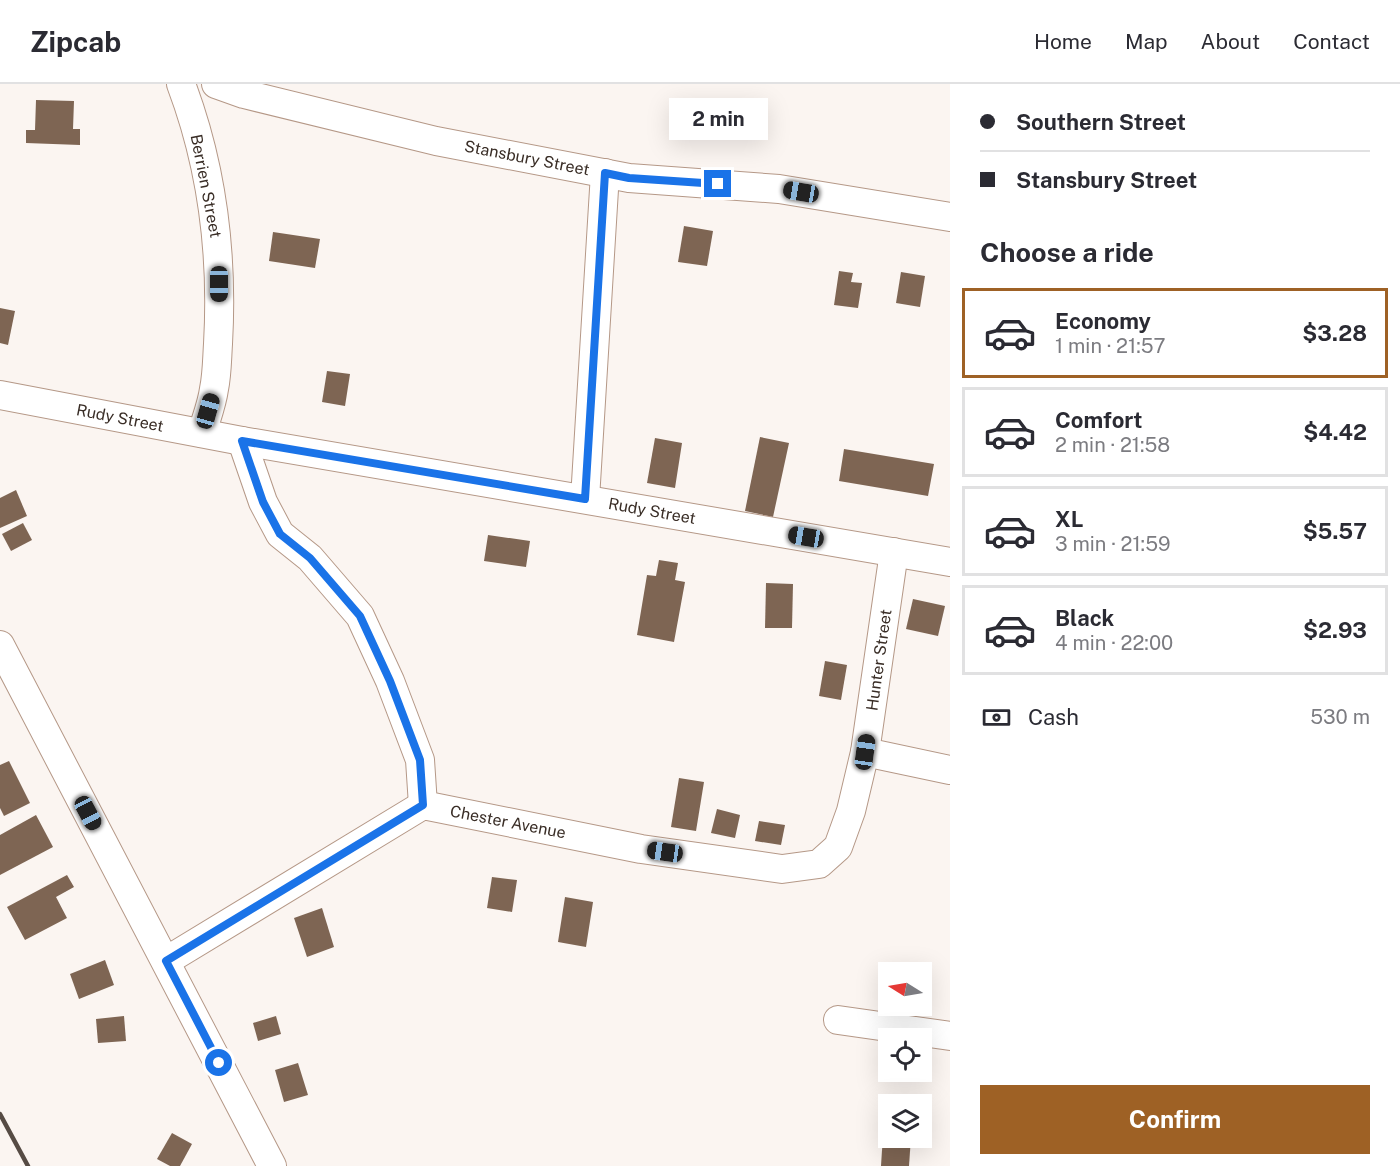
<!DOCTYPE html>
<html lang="en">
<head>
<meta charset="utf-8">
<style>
	:root { --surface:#fff; --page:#f2f2f3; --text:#2b2b33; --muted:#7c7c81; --line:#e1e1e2; --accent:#9e6125 }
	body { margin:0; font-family:"Public Sans",sans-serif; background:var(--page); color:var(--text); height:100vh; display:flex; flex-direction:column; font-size:22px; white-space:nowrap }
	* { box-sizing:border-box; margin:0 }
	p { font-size:20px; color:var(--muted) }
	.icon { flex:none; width:33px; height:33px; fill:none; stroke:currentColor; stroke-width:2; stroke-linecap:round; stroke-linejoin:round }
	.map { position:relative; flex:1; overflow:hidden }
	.sheet { display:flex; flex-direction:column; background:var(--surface); width:450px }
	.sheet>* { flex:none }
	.guide { display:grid; align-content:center; height:132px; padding:0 30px; background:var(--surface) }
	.needle { width:39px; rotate:281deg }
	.tools { position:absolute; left:878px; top:878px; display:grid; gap:12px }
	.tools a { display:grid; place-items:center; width:54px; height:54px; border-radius:0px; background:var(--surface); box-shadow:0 6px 24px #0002; font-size:30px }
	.end { position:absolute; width:27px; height:27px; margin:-14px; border:8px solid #1a73e8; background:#fff; box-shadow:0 0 0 3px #fff }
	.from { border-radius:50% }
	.bubble { position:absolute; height:42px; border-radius:0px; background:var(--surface); box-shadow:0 6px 24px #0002; font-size:20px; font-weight:700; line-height:42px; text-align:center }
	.car { position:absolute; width:18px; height:36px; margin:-18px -9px; border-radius:8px; box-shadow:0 0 4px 2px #0007; background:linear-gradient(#222 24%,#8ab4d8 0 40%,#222 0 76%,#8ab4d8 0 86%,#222 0) }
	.guide b { display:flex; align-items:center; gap:21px; height:57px; font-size:22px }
	.guide b+b { border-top:2px solid var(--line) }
	.guide i { width:15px; height:15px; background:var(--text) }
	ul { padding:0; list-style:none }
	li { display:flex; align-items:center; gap:18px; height:90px; margin:0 12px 9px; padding:0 18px; border:3px solid var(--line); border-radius:0px }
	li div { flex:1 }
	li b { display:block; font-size:22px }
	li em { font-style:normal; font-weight:700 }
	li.selected { border-color:var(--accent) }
	li>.icon { width:54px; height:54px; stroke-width:1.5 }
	h2 { padding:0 30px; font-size:27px; line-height:72px }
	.pay { display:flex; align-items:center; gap:15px; height:66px; padding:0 30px; font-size:22px }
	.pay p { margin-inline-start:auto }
	.action { display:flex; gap:12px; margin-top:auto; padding:12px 30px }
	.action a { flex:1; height:69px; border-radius:0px; background:var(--accent); color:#fff; font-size:24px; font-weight:700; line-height:69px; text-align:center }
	header { display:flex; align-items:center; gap:36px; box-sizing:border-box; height:84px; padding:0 30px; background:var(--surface); border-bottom:2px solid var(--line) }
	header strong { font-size:28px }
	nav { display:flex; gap:33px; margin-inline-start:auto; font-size:21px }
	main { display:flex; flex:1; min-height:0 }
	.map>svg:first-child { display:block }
	.building { fill:#7e6553 }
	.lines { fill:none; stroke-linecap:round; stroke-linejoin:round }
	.minor-casing { stroke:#b59887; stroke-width:30 }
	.minor { stroke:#fff; stroke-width:28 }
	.rail { stroke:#564b44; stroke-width:4.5 }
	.route { stroke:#1a73e8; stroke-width:8 }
	.labels { text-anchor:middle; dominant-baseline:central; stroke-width:6; stroke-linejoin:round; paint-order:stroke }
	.street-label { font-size:16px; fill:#392d26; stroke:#fff }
</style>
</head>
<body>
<header>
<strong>Zipcab</strong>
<nav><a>Home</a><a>Map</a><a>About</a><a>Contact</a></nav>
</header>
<main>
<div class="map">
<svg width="950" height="1082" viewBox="0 0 950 1082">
	<rect width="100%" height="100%" fill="#fbf5f1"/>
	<g class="building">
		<path d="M36 16 74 17 73 45H80V61L26 59V46H35Z"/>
		<path d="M684 142 713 147 707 182 678 178Z"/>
		<path d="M273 148 320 155 315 184 269 177Z"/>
		<path d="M839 187 853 189 851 198 862 199 858 224 834 221Z"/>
		<path d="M901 188 925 192 920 223 896 219Z"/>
		<path d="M0 224 15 227 8 261 0 259Z"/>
		<path d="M327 287 350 290 345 322 322 318Z"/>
		<path d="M760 353 789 359 773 433 745 427Z"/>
		<path d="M655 354 682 359 675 404 647 399Z"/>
		<path d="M844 365 934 380 928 412 839 397Z"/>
		<path d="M16 406 27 432 0 444V414Z"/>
		<path d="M23 439 32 456 11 467 2 450Z"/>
		<path d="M488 451 530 457 526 483 484 477Z"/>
		<path d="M659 476 678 479 675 496 685 498 674 558 637 551 647 491 656 492Z"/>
		<path d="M766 499 793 500 792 544H765Z"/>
		<path d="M913 515 945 522 938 552 906 545Z"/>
		<path d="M825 577 847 581 841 616 819 612Z"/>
		<path d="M9 677 30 719 4 732 0 724V681Z"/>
		<path d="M679 694 704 698 696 747 671 743Z"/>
		<path d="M717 725 740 731 735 754 711 749Z"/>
		<path d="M36 731 53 763 0 791V751Z"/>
		<path d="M759 737 785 741 781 761 755 757Z"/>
		<path d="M67 791 74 803 56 813 67 834 25 856 7 823Z"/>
		<path d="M492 793 517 796 512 828 487 824Z"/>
		<path d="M565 813 593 818 586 863 558 858Z"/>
		<path d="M322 824 334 863 307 873 294 834Z"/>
		<path d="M105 876 114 901 79 915 70 890Z"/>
		<path d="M898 879 921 883 920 888H896Z"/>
		<path d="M124 932 126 957 98 959 96 935Z"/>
		<path d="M276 932 281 950 258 957 253 939Z"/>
		<path d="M298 979 308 1011 284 1018 275 986Z"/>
		<path d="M172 1049 192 1060 180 1082H170L157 1075Z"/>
		<path d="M883 1051 911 1053 909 1082H881Z"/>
	</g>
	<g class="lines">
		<g class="minor-casing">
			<g id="minor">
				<path d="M181 0C212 82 223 172 218 260 217 275 217 291 214 305 212 320 206 335 202 349"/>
				<path d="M216 0 244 10 436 57 629 94 779 105 950 133"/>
				<path d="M0 311 242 357 950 478"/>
				<path d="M242 357 263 418 280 450 310 474 360 532 390 597 420 676 423 721"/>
				<path d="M585 415 605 89"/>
				<path d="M0 561 272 1082"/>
				<path d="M865 668 950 686"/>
				<path d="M166 877 423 721 641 765 782 785 819 780 838 763 851 727 865 668 894 468"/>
				<path d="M838 936 950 952"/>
			</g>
		</g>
		<use href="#minor" class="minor"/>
		<path class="rail" d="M0 1030 28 1082"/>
	</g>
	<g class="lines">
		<path class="route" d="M219 979 166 877 423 721 420 676 390 597 360 532 310 474 280 450 263 418 242 357 585 415 605 89 629 94 718 100"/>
	</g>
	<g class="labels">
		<g class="street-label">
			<text transform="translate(527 74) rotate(11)">Stansbury Street</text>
			<text transform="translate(206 102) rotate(79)">Berrien Street</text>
			<text transform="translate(120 334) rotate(11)">Rudy Street</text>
			<text transform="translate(652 427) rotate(10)">Rudy Street</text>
			<text transform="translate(879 576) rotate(-82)">Hunter Street</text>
			<text transform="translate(508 738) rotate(11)">Chester Avenue</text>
		</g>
	</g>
</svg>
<div class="tools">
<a><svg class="needle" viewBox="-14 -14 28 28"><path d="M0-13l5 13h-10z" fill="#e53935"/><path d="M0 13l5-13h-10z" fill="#7c7c81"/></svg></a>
<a><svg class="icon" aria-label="locate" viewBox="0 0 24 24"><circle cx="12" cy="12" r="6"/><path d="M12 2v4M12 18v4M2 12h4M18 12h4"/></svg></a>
<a><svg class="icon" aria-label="layers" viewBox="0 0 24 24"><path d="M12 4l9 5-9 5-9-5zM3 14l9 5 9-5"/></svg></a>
</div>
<i class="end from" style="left:219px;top:979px"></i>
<i class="end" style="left:718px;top:100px"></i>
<div class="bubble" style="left:669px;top:14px;width:99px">2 min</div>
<i class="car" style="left:801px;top:108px;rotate:280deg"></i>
<i class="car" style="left:219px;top:200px;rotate:180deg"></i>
<i class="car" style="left:208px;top:327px;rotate:16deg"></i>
<i class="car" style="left:806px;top:453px;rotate:280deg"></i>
<i class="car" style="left:865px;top:668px;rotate:8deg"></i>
<i class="car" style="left:88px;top:729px;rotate:152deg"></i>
<i class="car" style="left:665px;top:768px;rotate:278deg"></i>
</div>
<section class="sheet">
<div class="guide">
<b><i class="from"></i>Southern Street</b>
<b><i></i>Stansbury Street</b>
</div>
<h2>Choose a ride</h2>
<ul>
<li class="selected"><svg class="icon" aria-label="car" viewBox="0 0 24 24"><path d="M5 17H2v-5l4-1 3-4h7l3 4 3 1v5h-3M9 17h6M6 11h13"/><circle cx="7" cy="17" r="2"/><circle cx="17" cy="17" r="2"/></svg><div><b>Economy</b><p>1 min · 21:57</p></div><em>$3.28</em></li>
<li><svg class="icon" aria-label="car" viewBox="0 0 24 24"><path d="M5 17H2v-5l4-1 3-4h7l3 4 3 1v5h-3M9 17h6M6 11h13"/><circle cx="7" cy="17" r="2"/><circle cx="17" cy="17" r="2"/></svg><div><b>Comfort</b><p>2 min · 21:58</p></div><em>$4.42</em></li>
<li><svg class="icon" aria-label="car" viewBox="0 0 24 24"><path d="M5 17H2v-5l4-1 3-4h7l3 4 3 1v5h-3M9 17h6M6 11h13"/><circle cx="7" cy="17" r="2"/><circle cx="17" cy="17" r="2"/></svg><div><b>XL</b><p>3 min · 21:59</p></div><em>$5.57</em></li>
<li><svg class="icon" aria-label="car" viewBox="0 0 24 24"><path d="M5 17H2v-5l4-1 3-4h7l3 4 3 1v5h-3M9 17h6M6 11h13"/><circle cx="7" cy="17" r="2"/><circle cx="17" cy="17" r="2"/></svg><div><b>Black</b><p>4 min · 22:00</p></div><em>$2.93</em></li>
</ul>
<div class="pay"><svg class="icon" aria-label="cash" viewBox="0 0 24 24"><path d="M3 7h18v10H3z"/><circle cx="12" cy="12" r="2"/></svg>Cash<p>530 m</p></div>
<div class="action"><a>Confirm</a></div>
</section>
</main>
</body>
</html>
